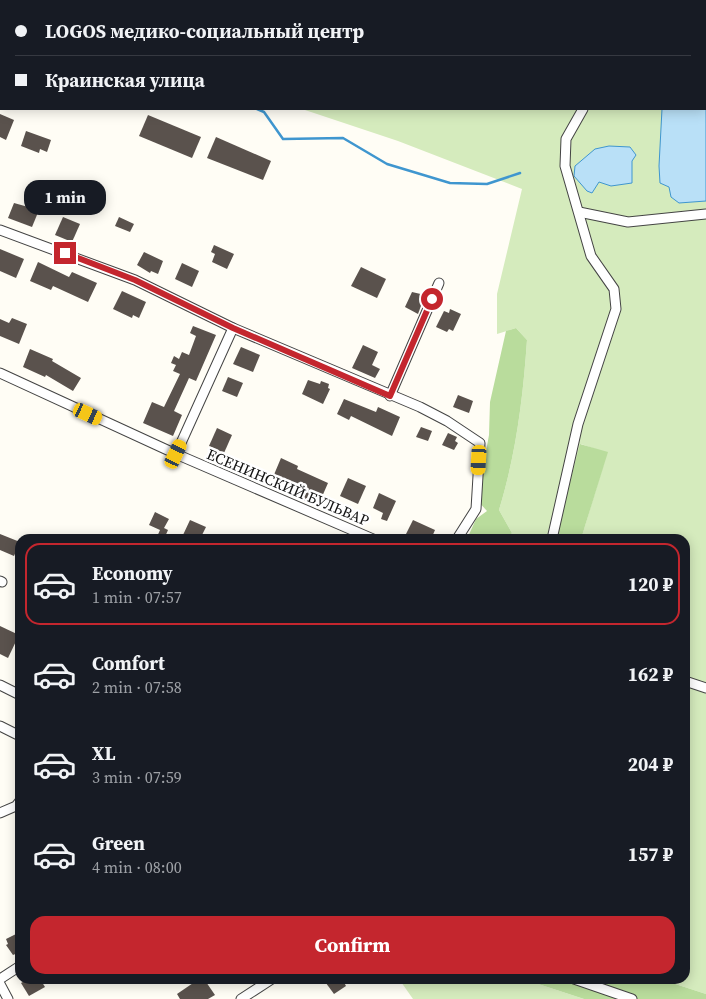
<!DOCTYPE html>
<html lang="en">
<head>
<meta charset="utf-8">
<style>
	:root { --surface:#171b24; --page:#20242c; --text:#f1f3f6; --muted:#9ea1a6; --line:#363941; --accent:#c4262e }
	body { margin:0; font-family:"Source Serif 4",serif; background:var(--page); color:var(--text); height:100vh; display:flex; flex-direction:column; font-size:19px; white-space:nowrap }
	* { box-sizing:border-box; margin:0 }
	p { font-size:16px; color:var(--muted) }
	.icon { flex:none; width:28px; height:28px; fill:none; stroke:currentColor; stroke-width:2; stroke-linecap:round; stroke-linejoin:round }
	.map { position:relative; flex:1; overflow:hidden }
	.details { position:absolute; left:15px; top:534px; width:675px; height:450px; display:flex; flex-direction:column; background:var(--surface); border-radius:15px; box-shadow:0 2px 12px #0003 }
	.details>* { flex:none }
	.top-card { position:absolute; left:0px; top:0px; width:706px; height:110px; box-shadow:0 2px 12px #0003; display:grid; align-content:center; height:110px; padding:0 15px; background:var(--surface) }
	.end { position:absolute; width:22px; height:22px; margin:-11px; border:6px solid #c4262e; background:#fff; box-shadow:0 0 0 2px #fff }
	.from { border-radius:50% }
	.bubble { position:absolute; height:35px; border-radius:15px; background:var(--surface); box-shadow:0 2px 12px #0003; font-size:16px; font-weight:700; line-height:35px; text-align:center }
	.car { position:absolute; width:15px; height:30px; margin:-15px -8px; border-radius:6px; box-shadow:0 0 4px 1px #0007; background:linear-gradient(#f5c518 24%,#345 0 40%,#f5c518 0 76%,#345 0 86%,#f5c518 0) }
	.top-card b { display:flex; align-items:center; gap:18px; height:48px; font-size:19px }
	.top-card b+b { border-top:1px solid var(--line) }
	.top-card i { width:12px; height:12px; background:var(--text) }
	ul { padding:9px 0 0; list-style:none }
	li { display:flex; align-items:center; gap:15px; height:82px; margin:0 10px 8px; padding:0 5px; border:2px solid transparent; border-radius:15px }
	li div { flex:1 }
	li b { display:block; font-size:19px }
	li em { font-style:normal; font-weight:700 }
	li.on { border-color:var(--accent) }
	li>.icon { width:45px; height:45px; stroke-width:1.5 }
	.action { display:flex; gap:10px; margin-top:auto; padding:10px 15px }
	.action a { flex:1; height:58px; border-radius:15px; background:var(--accent); color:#fff; font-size:20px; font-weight:700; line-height:58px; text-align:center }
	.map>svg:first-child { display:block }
	.green { fill:#d5ebbd }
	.forest { fill:#b9dc9c }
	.water { fill:#b9e0f7; stroke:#3f96cf }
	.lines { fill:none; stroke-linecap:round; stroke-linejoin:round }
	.stream { stroke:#3f96cf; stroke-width:2.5 }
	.building { fill:#5a524d }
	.street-casing { stroke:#444; stroke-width:11 }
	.street { stroke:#fff; stroke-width:9 }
	.route { stroke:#c4262e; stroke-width:6 }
	.labels { text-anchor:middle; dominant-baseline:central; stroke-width:5; stroke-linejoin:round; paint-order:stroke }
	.street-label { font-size:15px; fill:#111; stroke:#fff }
</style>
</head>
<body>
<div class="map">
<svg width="706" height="999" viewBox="0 0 706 999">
	<rect width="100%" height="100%" fill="#fffdf5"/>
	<g class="green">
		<path d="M0 0H706V994L660 979H685V539H581L607 453 581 444 555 539H508L512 533 499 510C516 454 523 399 527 340L516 328 497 334V294L522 189 398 141 302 109H705V1H1L0 70Z"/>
		<path d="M399 979H523L584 999H413Z"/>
	</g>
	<g class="forest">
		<path d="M516 328 527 340C523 399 516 454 499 510L512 533 508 539H467L476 519 487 511 477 500 489 435 490 402 506 331Z"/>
		<path d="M580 444 608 452 581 539H555Z"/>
		<path d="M523 979H660L706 994V999H584Z"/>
	</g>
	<g class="water">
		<path d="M706 68V201L679 203 671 197 669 187 660 183 659 166 662 109H705Z"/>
		<path d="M609 146 630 147 636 155 632 161V183L611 186 599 182 592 193 587 191 574 176 575 166 595 149Z"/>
	</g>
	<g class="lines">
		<path class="stream" d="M257 109 264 112 283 139 343 138 387 164 450 183 487 184 520 173"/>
	</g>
	<g class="building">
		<path d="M0 114 14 120 6 140 0 137Z"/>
		<path d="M148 115 201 137 192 158 139 136Z"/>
		<path d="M26 131 51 140 47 152 40 149 39 153 21 146Z"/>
		<path d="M216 137 271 161 263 180 207 158Z"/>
		<path d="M14 203 39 210 32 227 8 218Z"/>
		<path d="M63 217 80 224 72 242 55 235Z"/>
		<path d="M119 217 134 224 130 232 115 226Z"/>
		<path d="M214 245 234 254 227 269 212 262 215 254 211 252Z"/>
		<path d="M0 249 24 259 16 278 0 271Z"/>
		<path d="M144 252 163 261 158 274 151 271 150 273 137 265Z"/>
		<path d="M38 262 69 277 72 272 97 283 88 302 53 286 51 290 30 281Z"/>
		<path d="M182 263 199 271 192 287 175 279Z"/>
		<path d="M361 267 386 279 377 298 351 286Z"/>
		<path d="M122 291 146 302 139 318 133 315 132 318 113 309Z"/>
		<path d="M412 292 425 295 418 314 405 307Z"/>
		<path d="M450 309 461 314 453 331 449 329 447 332 436 327 444 311 449 313Z"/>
		<path d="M12 318 27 324 19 344 0 336V319L9 323Z"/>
		<path d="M193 326 216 335 196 381 189 378 174 411 182 415 173 436 143 423 152 402 164 407 180 374 173 371 176 365 171 363 174 356 179 359 182 352 189 355 196 336 190 333Z"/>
		<path d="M363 345 378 352 372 365 380 369 375 378 352 368Z"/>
		<path d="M241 347 260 355 253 372 233 364Z"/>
		<path d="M30 349 53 359 52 361 81 378 73 391 46 375 45 377 23 367Z"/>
		<path d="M228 377 243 383 237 397 222 391Z"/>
		<path d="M308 380 320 384 321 381 329 384 328 388 330 389 323 404 302 394Z"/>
		<path d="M458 395 473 401 469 413 453 407Z"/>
		<path d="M344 399 376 412 378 407 400 417 392 436 351 416 349 420 337 414Z"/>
		<path d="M421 427 432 431 428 441 416 437Z"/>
		<path d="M217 428 232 435 224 453 209 446Z"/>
		<path d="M448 433 457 437 455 441 458 443 454 450 442 445Z"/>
		<path d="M281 458 298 466 297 469 328 483 321 499 311 495 307 502 295 497 299 488 273 477Z"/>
		<path d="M348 478 366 486 358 504 340 496Z"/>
		<path d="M379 493 396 501 387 521 381 519 383 513 373 508Z"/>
		<path d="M155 512 169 519 164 528 168 530 164 539H156L160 530 149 525Z"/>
		<path d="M190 520 206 527 200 539H192L183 535Z"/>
		<path d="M413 520 435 530 431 539H410L405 536Z"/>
		<path d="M0 534 20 542 14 556 0 550Z"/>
		<path d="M0 626 19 635 8 658 0 654Z"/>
		<path d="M20 932V952L13 955 6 945 8 944 6 939Z"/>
		<path d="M28 979H40L45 987 29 996 21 983Z"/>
		<path d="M199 979H204L215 995 208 999H180L177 994Z"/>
		<path d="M323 979H342L346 986 334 994Z"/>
	</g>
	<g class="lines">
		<g class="street-casing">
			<g id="street">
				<path d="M643 1V0"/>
				<path d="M579 212 628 222 706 214"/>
				<path d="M0 230 135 280 233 328 420 407 447 421 480 443 476 509 457 539"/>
				<path d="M0 373 176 454 373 539"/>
				<path d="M390 396 439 283"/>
				<path d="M176 454 233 328"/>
				<path d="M552 539 578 424 616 309 614 289 591 256 565 166 566 139 583 109"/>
				<path d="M0 581 2 582"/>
				<path d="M685 681 706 688"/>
				<path d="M0 685 20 695"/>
				<path d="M0 726 20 736"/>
				<path d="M0 813 16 806 20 801"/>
				<path d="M0 979 20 966"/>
				<path d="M574 979 632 999"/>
				<path d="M0 984 8 999"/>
				<path d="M241 999 272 979"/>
			</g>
		</g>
		<use href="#street" class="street"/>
	</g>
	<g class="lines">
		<path class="route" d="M65 253 135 280 233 328 390 396 432 299"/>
	</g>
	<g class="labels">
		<g class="street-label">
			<text transform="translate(288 487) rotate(23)">ЕСЕНИНСКИЙ БУЛЬВАР</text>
		</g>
	</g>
</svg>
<i class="end from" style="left:432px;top:299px"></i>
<i class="end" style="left:65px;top:253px"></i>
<div class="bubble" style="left:24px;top:180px;width:82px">1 min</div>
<i class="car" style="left:88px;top:414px;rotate:115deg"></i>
<i class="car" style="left:176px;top:454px;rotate:25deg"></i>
<i class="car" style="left:479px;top:460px;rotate:183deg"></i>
<div class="top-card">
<b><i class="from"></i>LOGOS медико-социальный центр</b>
<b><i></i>Краинская улица</b>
</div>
<section class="details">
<ul>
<li class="on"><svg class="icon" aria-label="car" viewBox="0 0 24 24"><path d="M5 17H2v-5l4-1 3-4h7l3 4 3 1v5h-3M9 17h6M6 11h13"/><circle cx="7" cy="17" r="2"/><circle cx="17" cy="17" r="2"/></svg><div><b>Economy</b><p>1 min · 07:57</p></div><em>120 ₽</em></li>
<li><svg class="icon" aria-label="car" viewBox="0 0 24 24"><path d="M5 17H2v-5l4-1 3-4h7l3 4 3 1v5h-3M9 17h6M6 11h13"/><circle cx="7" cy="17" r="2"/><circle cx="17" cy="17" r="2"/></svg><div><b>Comfort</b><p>2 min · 07:58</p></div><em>162 ₽</em></li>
<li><svg class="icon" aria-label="car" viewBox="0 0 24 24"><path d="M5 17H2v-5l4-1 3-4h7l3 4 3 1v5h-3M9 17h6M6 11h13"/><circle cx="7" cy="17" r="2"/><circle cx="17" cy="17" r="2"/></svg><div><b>XL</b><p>3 min · 07:59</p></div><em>204 ₽</em></li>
<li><svg class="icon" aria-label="car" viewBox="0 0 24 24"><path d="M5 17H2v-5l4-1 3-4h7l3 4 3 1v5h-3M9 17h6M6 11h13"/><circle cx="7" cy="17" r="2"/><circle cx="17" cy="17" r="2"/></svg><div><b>Green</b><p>4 min · 08:00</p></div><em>157 ₽</em></li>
</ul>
<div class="action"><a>Confirm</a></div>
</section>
</div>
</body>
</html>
